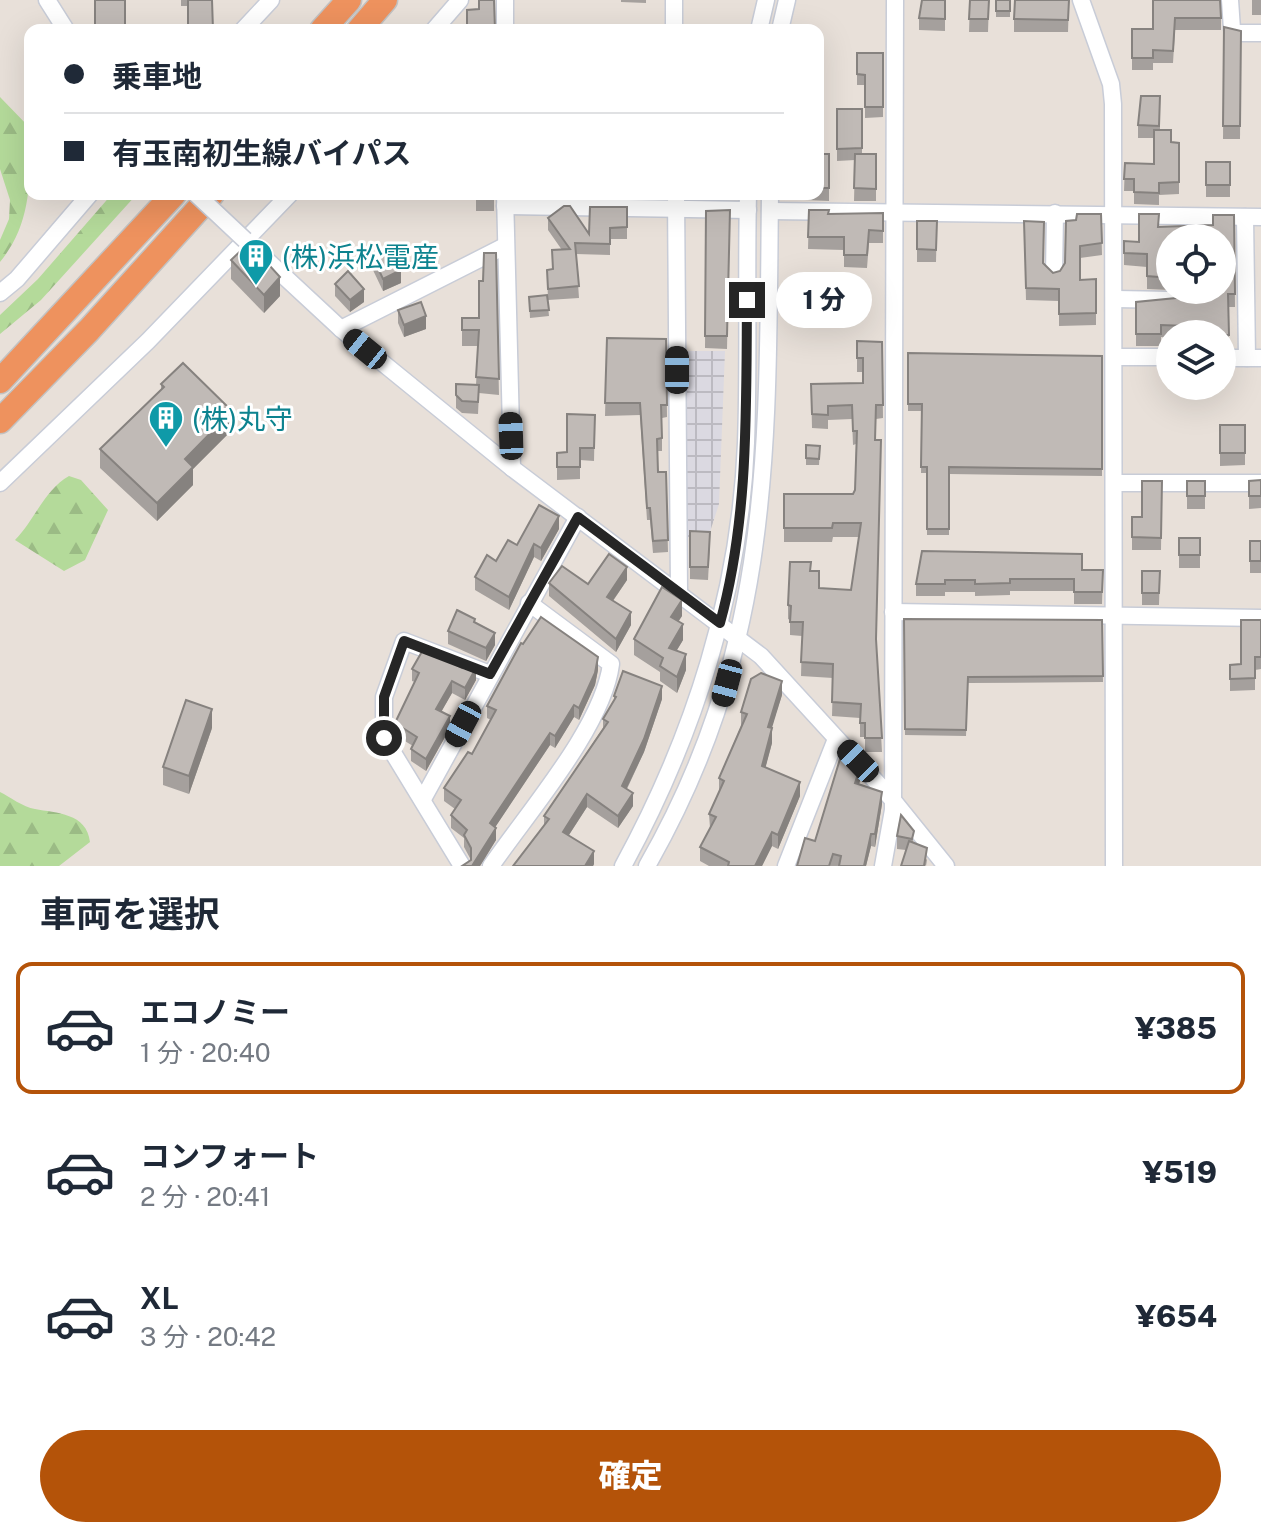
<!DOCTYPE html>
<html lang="ja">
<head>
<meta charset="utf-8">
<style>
	:root { --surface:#fff; --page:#f6f6f7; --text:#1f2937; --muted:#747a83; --line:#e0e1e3; --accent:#b45309 }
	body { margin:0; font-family:"Public Sans","Noto Sans JP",sans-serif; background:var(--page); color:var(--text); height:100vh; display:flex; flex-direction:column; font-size:30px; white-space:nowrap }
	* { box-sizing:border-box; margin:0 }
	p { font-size:26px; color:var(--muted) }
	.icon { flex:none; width:44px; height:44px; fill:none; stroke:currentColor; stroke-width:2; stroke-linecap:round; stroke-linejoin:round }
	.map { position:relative; height:866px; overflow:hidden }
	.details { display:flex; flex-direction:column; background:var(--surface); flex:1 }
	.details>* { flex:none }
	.banner { position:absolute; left:24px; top:24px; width:800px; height:176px; border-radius:16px; box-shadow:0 8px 32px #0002; display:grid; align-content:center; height:176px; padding:0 40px; background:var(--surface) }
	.controls { position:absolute; left:1156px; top:224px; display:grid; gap:16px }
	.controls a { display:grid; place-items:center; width:80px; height:80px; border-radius:50%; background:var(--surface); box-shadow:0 8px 32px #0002; font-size:40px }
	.end { position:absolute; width:36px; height:36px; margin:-18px; border:10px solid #262626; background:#fff; box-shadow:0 0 0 4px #fff }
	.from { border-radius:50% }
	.bubble { position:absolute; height:56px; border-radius:28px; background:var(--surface); box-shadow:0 8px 32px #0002; font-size:26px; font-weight:800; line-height:56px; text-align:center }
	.car { position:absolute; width:24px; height:48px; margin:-24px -12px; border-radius:10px; box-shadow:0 0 6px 2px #0007; background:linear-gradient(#222 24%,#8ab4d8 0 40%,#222 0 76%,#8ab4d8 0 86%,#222 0) }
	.banner b { display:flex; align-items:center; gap:28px; height:76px; font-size:30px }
	.banner b+b { border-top:2px solid var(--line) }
	.banner i { width:20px; height:20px; background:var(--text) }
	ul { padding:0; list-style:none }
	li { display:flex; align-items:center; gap:24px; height:132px; margin:0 16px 12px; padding:0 24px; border:4px solid transparent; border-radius:16px }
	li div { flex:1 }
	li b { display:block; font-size:30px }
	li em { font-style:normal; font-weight:800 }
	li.selected { border-color:var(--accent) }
	li>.icon { width:72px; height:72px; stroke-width:1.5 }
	h2 { padding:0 40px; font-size:36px; line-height:96px }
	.button { display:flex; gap:16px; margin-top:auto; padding:16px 40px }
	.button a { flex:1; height:92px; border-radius:48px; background:var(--accent); color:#fff; font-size:32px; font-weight:800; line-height:92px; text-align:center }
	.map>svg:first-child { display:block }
	.industrial { fill:url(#industrial-grid) }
	.forest { fill:url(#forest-firs) }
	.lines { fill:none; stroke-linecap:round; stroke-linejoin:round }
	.minor-casing { stroke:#c8ccd7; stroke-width:19 }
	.highway-casing { stroke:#c2c2c2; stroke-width:27 }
	.minor { stroke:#fff; stroke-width:16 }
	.highway { stroke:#ee925e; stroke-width:24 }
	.minor-bridge-casing { stroke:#c8ccd7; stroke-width:19; stroke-linecap:butt }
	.minor-bridge { stroke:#fff; stroke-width:16 }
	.wall { fill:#a5a09d }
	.shaded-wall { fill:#86827f }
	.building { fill:#c0bab6; stroke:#86827f; stroke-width:2 }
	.route { stroke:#262626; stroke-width:10 }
	.labels { text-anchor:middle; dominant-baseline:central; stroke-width:6; stroke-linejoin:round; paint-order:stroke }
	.culture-label { font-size:28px; fill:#0d838f; stroke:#fff; text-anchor:start }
</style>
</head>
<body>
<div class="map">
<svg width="1261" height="866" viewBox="0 0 1261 866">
	<defs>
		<pattern id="industrial-grid" width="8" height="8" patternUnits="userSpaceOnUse" patternTransform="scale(2)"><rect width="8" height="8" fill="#dbd9e1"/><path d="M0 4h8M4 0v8" fill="none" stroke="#bcbac1"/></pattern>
		<pattern id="forest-firs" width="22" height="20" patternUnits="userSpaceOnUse" patternTransform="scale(2)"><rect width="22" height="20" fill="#b4da9a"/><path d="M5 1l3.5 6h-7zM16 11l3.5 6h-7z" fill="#9bbb85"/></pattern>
	</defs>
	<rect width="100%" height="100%" fill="#e8e0d9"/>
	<path class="industrial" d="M683 351H725L719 504 709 535 682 538Z"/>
	<g class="forest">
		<path d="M0 97 30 128C30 177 33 222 0 262V240L9 219 10 200 0 169Z"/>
		<path d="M112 194H137L41 300 0 334V315L38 279Z"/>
		<path d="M69 476 81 480 108 510 85 560 64 571 15 540C34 521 45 489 69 476Z"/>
		<path d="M0 792C10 797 23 807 35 809 56 813 87 813 90 842L59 866H0Z"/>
	</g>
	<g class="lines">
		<g class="minor-casing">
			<g id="minor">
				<path d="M47 0 66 30"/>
				<path d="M505 0V30"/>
				<path d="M674 0V30"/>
				<path d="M1081 0 1111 84 1113 104 1114 866"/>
				<path d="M1230 0 1232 29 1235 33H1261"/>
				<path d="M243 30 271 0"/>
				<path d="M434 30 460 0"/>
				<path d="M759 30 766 0"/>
				<path d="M780 30 787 0"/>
				<path d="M505 194 512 468"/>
				<path d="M676 194 679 592"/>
				<path d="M505 206 748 210"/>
				<path d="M770 211 1261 217"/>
				<path d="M1245 217 1247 358"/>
				<path d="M245 240 341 329 512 468 761 656 892 799 946 866"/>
				<path d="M1054 274 1055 213"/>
				<path d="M0 293 17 279 90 194"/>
				<path d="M1116 299 1171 300"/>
				<path d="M341 329 503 247"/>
				<path d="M1116 357H1170"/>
				<path d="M1222 358H1261"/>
				<path d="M0 483 148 341 290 194"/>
				<path d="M1115 483H1261"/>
				<path d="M893 612 1261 618"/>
				<path d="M423 799 578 517"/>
				<path d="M462 866 384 738V697L404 641 490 674"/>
				<path d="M491 866C528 812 603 727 611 664L529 603"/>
				<path d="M623 866C694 736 740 592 746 443 749 360 746 277 748 194"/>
				<path d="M647 866C775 642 767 442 770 194"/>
				<path d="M786 866 836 739"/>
				<path d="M883 866 893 810 895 0"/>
			</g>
		</g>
		<g class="highway-casing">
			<g id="highway">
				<path d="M322 30 349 0"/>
				<path d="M359 30 385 0"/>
				<path d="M0 381 174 194"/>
				<path d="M0 421 89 330 212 194"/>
			</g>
		</g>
		<use href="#minor" class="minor"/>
		<use href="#highway" class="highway"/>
		<g class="minor-bridge-casing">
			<path id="minor-bridge" d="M196 194 245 240"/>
		</g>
		<use href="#minor-bridge" class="minor-bridge"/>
	</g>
	<g class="wall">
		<path d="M181 0H212L188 29V6H181Z"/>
		<path d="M621 0H646V3L621 2Z"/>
		<path d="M945 0V31L919 30V18Z"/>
		<path d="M970 0H989L988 32H969Z"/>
		<rect x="996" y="0" width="14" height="17"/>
		<path d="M1069 0 1068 32H1014V19Z"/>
		<path d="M1153 0 1221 18V30H1175L1173 63H1153V70H1132V29H1153Z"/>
		<rect x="1252" y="0" width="9" height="15"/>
		<path d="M1224 27 1241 31 1240 139H1223Z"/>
		<path d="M857 53H883V117L865 118V85H857Z"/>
		<path d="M1160 96V130L1171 142 1179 143V194L1159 195V205L1134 204V191H1124L1125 163 1154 164V138H1138V125Z"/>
		<path d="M837 109H862V154H876V201H854L855 160 837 161Z"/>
		<path d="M818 154H829V201L804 200V194H818Z"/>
		<rect x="1206" y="162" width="24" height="35"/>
		<rect x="476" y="194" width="18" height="17"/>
		<path d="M596 194H657V198L596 196Z"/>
		<path d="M627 207V239H610V255L576 254 579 298 548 300 547 270 553 269 552 250H562L548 230V218L589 234Z"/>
		<path d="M730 210 727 349 705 348 706 211Z"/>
		<path d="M809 210 828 214 883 213V243H869L867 268 844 267V250L808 249Z"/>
		<path d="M1101 214 1102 255 1080 258V280L1096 279V325L1059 326V301L1026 300 1024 221 1043 263 1053 273 1060 271 1065 263 1076 220Z"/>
		<path d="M1234 215 1235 307H1228L1229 347 1222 348V334H1170V338L1161 337V346H1136V302L1176 298 1178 293 1176 290H1172H1222L1170 238V290L1147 289V267L1124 265V241L1139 242 1159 227 1213 225Z"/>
		<path d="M917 221H937L936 262H917Z"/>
		<path d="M496 253 499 395 479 393 478 414 462 413 456 408V384L476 385 478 346H462V318H479L483 281Z"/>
		<path d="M372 255 401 283 383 291 372 268Z"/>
		<path d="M231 260 280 296 264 313 231 279Z"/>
		<path d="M335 284 364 302 350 312 335 296Z"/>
		<path d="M547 295 549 316 530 318 529 297Z"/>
		<path d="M398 310 426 329 404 337 398 323Z"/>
		<path d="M607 338 666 339 667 417 662 418V451H657L658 472H666L668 552 653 553 650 520H647L640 415 605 416Z"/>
		<path d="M857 341 882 342 883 418 876 419V643L882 752H865V737H860V718L832 716 833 678 801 676 802 636 790 635V620L788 619V605L810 571 819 588 851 590 859 537H833L832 542H784V494H853L855 490 856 444 853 445 852 419 828 420V429L812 428 811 384 863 383V372H857Z"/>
		<path d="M908 353 1102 356V476L949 474V535H927V473H921L922 411H908Z"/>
		<path d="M161 384 232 430 193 469V485L157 521 100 468V449L161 390Z"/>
		<path d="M595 415 594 461 580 460V479L557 480V453L567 452Z"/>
		<path d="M1220 425H1245V465L1220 466Z"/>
		<path d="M806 445 820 446 819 465H806Z"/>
		<path d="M1261 480V508L1249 509V481Z"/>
		<path d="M1162 481 1161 550H1132V517H1142Z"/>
		<rect x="1187" y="481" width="18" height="28"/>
		<path d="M559 529 541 561 534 557 509 610 475 590V577L517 545Z"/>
		<path d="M690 531 710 544 708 580 690 579Z"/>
		<rect x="1179" y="538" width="21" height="30"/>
		<rect x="1250" y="541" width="11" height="32"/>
		<path d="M922 551 1082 570H1103L1102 604H1074V591H1010V595L975 596V592H945V596H916V584Z"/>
		<path d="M1142 571H1160L1159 605H1142Z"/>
		<path d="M627 580 613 601 631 625 616 652 549 596V583L588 584Z"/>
		<path d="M682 616 678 621 683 640 677 650 686 670 677 693 660 681V672L634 655V639Z"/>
		<path d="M904 619 1102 620 1103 682 968 683 966 736 905 735Z"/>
		<path d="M1261 620V669L1255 670V690L1230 691V665L1241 664Z"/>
		<path d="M475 622 495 645 486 661 448 644V631Z"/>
		<path d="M412 669 476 680 465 700 452 693 441 712 450 728 426 771 411 761V749L413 746 395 735V723L415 682 412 681Z"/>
		<path d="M598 670 595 685 579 720 574 717 555 748 550 745 495 827 496 840 480 866H462L471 860 464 847V838L451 828V815L455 809 444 801V788L472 754 491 720 487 718V706Z"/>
		<path d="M782 695 771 728 772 743 765 768 800 796 778 849 772 846 762 866H709L700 861V847L710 828 709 814 719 792V778L741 726V712Z"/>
		<path d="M614 696 662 699 644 752 627 789 633 806 618 828 587 807 569 835 594 864 593 866H513L544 826V816L603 728V719L614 702Z"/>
		<path d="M212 728 189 794 163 785V767Z"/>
		<path d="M860 781 859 784 882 804 875 847 871 846 866 866H797Z"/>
		<path d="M901 815 914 843 927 860 926 866 906 850 897 849V836Z"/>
	</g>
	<g class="shaded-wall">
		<path d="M401 270V283L383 291V279Z"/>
		<path d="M280 277V296L264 313V295Z"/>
		<path d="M364 289V302L350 312V300Z"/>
		<path d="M426 316V329L404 337V325Z"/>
		<path d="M232 411V430L193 469V485L157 521V503L185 459Z"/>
		<path d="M559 516V529L541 561V548Z"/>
		<path d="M534 544V557L509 610V597Z"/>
		<path d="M627 567V580L607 609V597Z"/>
		<path d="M682 600V616L671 633V617Z"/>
		<path d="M631 612V625L616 652V639Z"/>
		<path d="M683 624V640L669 663V648Z"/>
		<path d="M495 633V645L486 661V648Z"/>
		<path d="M686 654V670L677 693V677Z"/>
		<path d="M598 657V670L595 685 579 720V708Z"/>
		<path d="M476 668V680L465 700V688Z"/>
		<path d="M452 681V693L436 721V709Z"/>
		<path d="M782 681V695L768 741V727Z"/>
		<path d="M662 686V699L644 752 622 798V786Z"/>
		<path d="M574 705V717L555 748V736Z"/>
		<path d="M212 709V728L189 794V776Z"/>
		<path d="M450 716V728L426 771V759Z"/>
		<path d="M772 728V743L762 781V766Z"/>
		<path d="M550 733V745L490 835V823Z"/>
		<path d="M860 768V781L855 796V783Z"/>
		<path d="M800 782V796L778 849V835Z"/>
		<path d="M882 792V804L875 847V834Z"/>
		<path d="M633 793V806L618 828V816Z"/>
		<path d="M587 794V807L563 844V832Z"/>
		<path d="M496 828V840L480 866H472Z"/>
		<path d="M772 832V846L762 866H755Z"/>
		<path d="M871 834V846L866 866H864Z"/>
		<path d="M594 851V864L593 866H585Z"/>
	</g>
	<g class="building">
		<rect x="95" y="0" width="30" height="30"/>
		<path d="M188 0H212L213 30H186L188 29Z"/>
		<path d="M479 0H494L495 30H463V29H467V10L479 9Z"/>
		<path d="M922 0H945V19L919 18Z"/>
		<path d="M970 0H989L988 19H969Z"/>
		<rect x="996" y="0" width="14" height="11"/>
		<path d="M1015 0H1069L1068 20 1014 19Z"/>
		<path d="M1153 0H1220L1221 18H1175L1173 51 1153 50V58H1132V29H1153Z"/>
		<path d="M1224 27 1241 31 1240 126H1223Z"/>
		<path d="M857 53H883V107H865V75L857 74Z"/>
		<path d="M1141 96H1160L1159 126 1138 125Z"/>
		<path d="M837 109H862V148L837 149Z"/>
		<path d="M1154 130H1171V142L1179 143V182L1159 183V193L1134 192V179H1124L1125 163 1154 164Z"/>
		<rect x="818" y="154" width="11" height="34"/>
		<path d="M855 154H876V189L854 188Z"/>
		<rect x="1206" y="162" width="24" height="23"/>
		<rect x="476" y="194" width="18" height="4"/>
		<path d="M564 206H570L589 234 590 207H627V227L610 228V244L575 243 579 286 548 289 547 270 553 269 552 250 570 249 548 218Z"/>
		<path d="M730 210 727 336H705L706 211Z"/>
		<path d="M809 210H829L828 214 883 213V231L869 230 867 255H844V237H808Z"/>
		<path d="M1077 214H1101L1102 243 1080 246V280L1096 279V313L1059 314V289L1026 288 1024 221 1044 222 1043 263 1053 273 1060 271 1065 263 1066 221 1076 220Z"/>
		<path d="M1139 214H1159L1158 227 1213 225V215H1234L1235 294H1228L1229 335H1222V334H1206V332H1188L1187 326 1161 325V334H1136V302L1176 298 1180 290H1222V238H1170V278L1147 276V254L1124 253V241L1139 242Z"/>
		<path d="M917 221H937L936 250 917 249Z"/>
		<path d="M249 243 280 277 264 295 231 260Z"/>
		<path d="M390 247 401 270 383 279 372 255Z"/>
		<path d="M484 253H496L499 379 476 377 479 330H462V318H479V281H483Z"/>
		<path d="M348 271 364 289 350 300 335 284Z"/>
		<path d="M547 295 549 310 530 311 529 297Z"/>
		<path d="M421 302 426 316 404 325 398 310Z"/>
		<path d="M607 338 666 339 667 405H661L662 438 657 439 658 472H666L668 540 653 541 650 508H647L640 403H605Z"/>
		<path d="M857 341 882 342 883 405H876L875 440H881L876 639 882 738H865V723H860L861 704 832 702 833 664 801 662 803 622H790L791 606 788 605 790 562H811L810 571H819V588L851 590 861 523H833L832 528H784V494H853L855 490 857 431H853L852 405 828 406V415L812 414 811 384 863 383V358H857Z"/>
		<path d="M908 353 1102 356V469L949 467V529H927V467H921L922 404H908Z"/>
		<path d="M183 363 232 411 185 459 193 467 157 503 100 449 164 387 161 384Z"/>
		<path d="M456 384 479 385 478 402 462 401 456 395Z"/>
		<path d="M567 414 595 415 594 448H580V467H557V453L567 452Z"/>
		<rect x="1220" y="425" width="25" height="28"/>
		<path d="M806 445 820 446 819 459 806 458Z"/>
		<path d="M1261 480V496H1249V481Z"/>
		<path d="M1142 481H1162L1161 538 1132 537V517H1142Z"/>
		<rect x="1187" y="481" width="18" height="15"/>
		<path d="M539 505 559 516 541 548 534 544 509 597 475 577 487 555 496 561 508 540 517 545Z"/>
		<path d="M690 531 710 532 708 567H690Z"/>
		<rect x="1179" y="538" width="21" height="17"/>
		<rect x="1250" y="541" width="11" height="20"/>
		<path d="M922 551 1082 554V570H1103L1102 592H1074V579H1010V583L975 584V580H945V584H916Z"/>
		<path d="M609 554 627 567 607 597 631 612 616 639 549 583 562 566 588 584Z"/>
		<path d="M1142 571H1160L1159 593H1142Z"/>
		<path d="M662 587 682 600 671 617 683 624 669 648 686 654 677 677 660 666 663 658 634 639Z"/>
		<path d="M457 610 475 619 474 622 495 633 486 648 448 631Z"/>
		<path d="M541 617 598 657 595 673 579 708 574 705 555 736 550 733 490 823 496 828 472 866H462L471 860V848L464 835 467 830 451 815 461 800 444 788 468 752 472 754 496 710 487 706 521 643 523 644Z"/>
		<path d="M904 619 1102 620 1103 676 968 677 966 730 905 729Z"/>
		<path d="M1241 620H1261V657H1255V678L1230 679V665L1241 664Z"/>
		<path d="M424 648 462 668 464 664 476 668 465 688 452 681 436 709 450 716 426 759 411 749 417 737 395 723 419 673 412 669Z"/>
		<path d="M623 671 662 686 644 739 622 786 633 793 618 816 587 794 563 832 594 851 585 866H513L549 819 544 816 608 722 603 719 616 697 614 696Z"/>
		<path d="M761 673 782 681 768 727 772 728 762 766 800 782 778 835 772 832 755 866H728L729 862 700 847 716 817 709 814 724 781 719 778 747 714 741 712 751 679Z"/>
		<path d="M186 700 212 709 189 776 163 767Z"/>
		<path d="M840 759 860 768 855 783 882 792 875 834H871L864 866H839L841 856 833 854 829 866H797L805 838 815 841Z"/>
		<path d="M901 815 914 831 912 839 897 836Z"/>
		<path d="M909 841 927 848 924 866H901Z"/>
	</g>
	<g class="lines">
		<path class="route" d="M384 738V697L404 641 490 674 578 517 720 623C749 518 746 408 747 300"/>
	</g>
	<defs>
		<g id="building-pin" transform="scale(1.8)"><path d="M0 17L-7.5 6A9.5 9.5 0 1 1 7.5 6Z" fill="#0f9aa8" stroke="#fff"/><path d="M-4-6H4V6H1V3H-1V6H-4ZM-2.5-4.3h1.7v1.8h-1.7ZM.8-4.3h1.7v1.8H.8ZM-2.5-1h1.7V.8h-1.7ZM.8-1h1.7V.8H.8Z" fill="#fff"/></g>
	</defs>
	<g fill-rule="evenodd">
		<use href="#building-pin" x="256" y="256"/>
		<use href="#building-pin" x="166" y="418"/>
	</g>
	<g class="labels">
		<g class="culture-label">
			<text x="282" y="256">(株)浜松電産</text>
			<text x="192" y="418">(株)丸守</text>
		</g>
	</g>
</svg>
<div class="controls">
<a><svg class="icon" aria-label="locate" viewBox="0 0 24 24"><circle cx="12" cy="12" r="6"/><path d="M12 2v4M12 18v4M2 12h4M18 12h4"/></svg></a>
<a><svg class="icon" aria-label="layers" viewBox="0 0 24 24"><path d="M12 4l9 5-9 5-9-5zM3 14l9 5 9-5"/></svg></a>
</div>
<i class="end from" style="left:384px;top:738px"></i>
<i class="end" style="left:747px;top:300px"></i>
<div class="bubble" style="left:776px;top:272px;width:96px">1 分</div>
<i class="car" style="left:365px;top:349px;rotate:309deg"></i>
<i class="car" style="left:677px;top:370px;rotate:0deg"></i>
<i class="car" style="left:511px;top:436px;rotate:358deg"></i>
<i class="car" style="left:727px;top:683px;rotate:195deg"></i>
<i class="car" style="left:463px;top:724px;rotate:208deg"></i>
<i class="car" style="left:858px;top:761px;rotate:316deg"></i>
<div class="banner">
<b><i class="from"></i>乗車地</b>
<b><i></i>有玉南初生線バイパス</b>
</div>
</div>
<section class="details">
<h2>車両を選択</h2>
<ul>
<li class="selected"><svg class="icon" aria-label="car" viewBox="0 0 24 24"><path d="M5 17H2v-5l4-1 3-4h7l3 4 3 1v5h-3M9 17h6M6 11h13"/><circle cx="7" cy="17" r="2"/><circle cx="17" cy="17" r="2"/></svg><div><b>エコノミー</b><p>1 分 · 20:40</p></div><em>¥385</em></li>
<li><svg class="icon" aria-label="car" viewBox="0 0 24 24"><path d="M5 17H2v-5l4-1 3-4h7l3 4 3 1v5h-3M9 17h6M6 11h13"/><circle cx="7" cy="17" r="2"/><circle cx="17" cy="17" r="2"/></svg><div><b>コンフォート</b><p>2 分 · 20:41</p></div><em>¥519</em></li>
<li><svg class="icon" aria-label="car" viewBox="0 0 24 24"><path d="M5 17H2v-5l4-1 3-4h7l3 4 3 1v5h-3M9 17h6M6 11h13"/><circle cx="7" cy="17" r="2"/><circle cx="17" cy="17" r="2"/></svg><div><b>XL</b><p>3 分 · 20:42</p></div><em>¥654</em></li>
</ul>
<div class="button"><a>確定</a></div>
</section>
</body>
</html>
